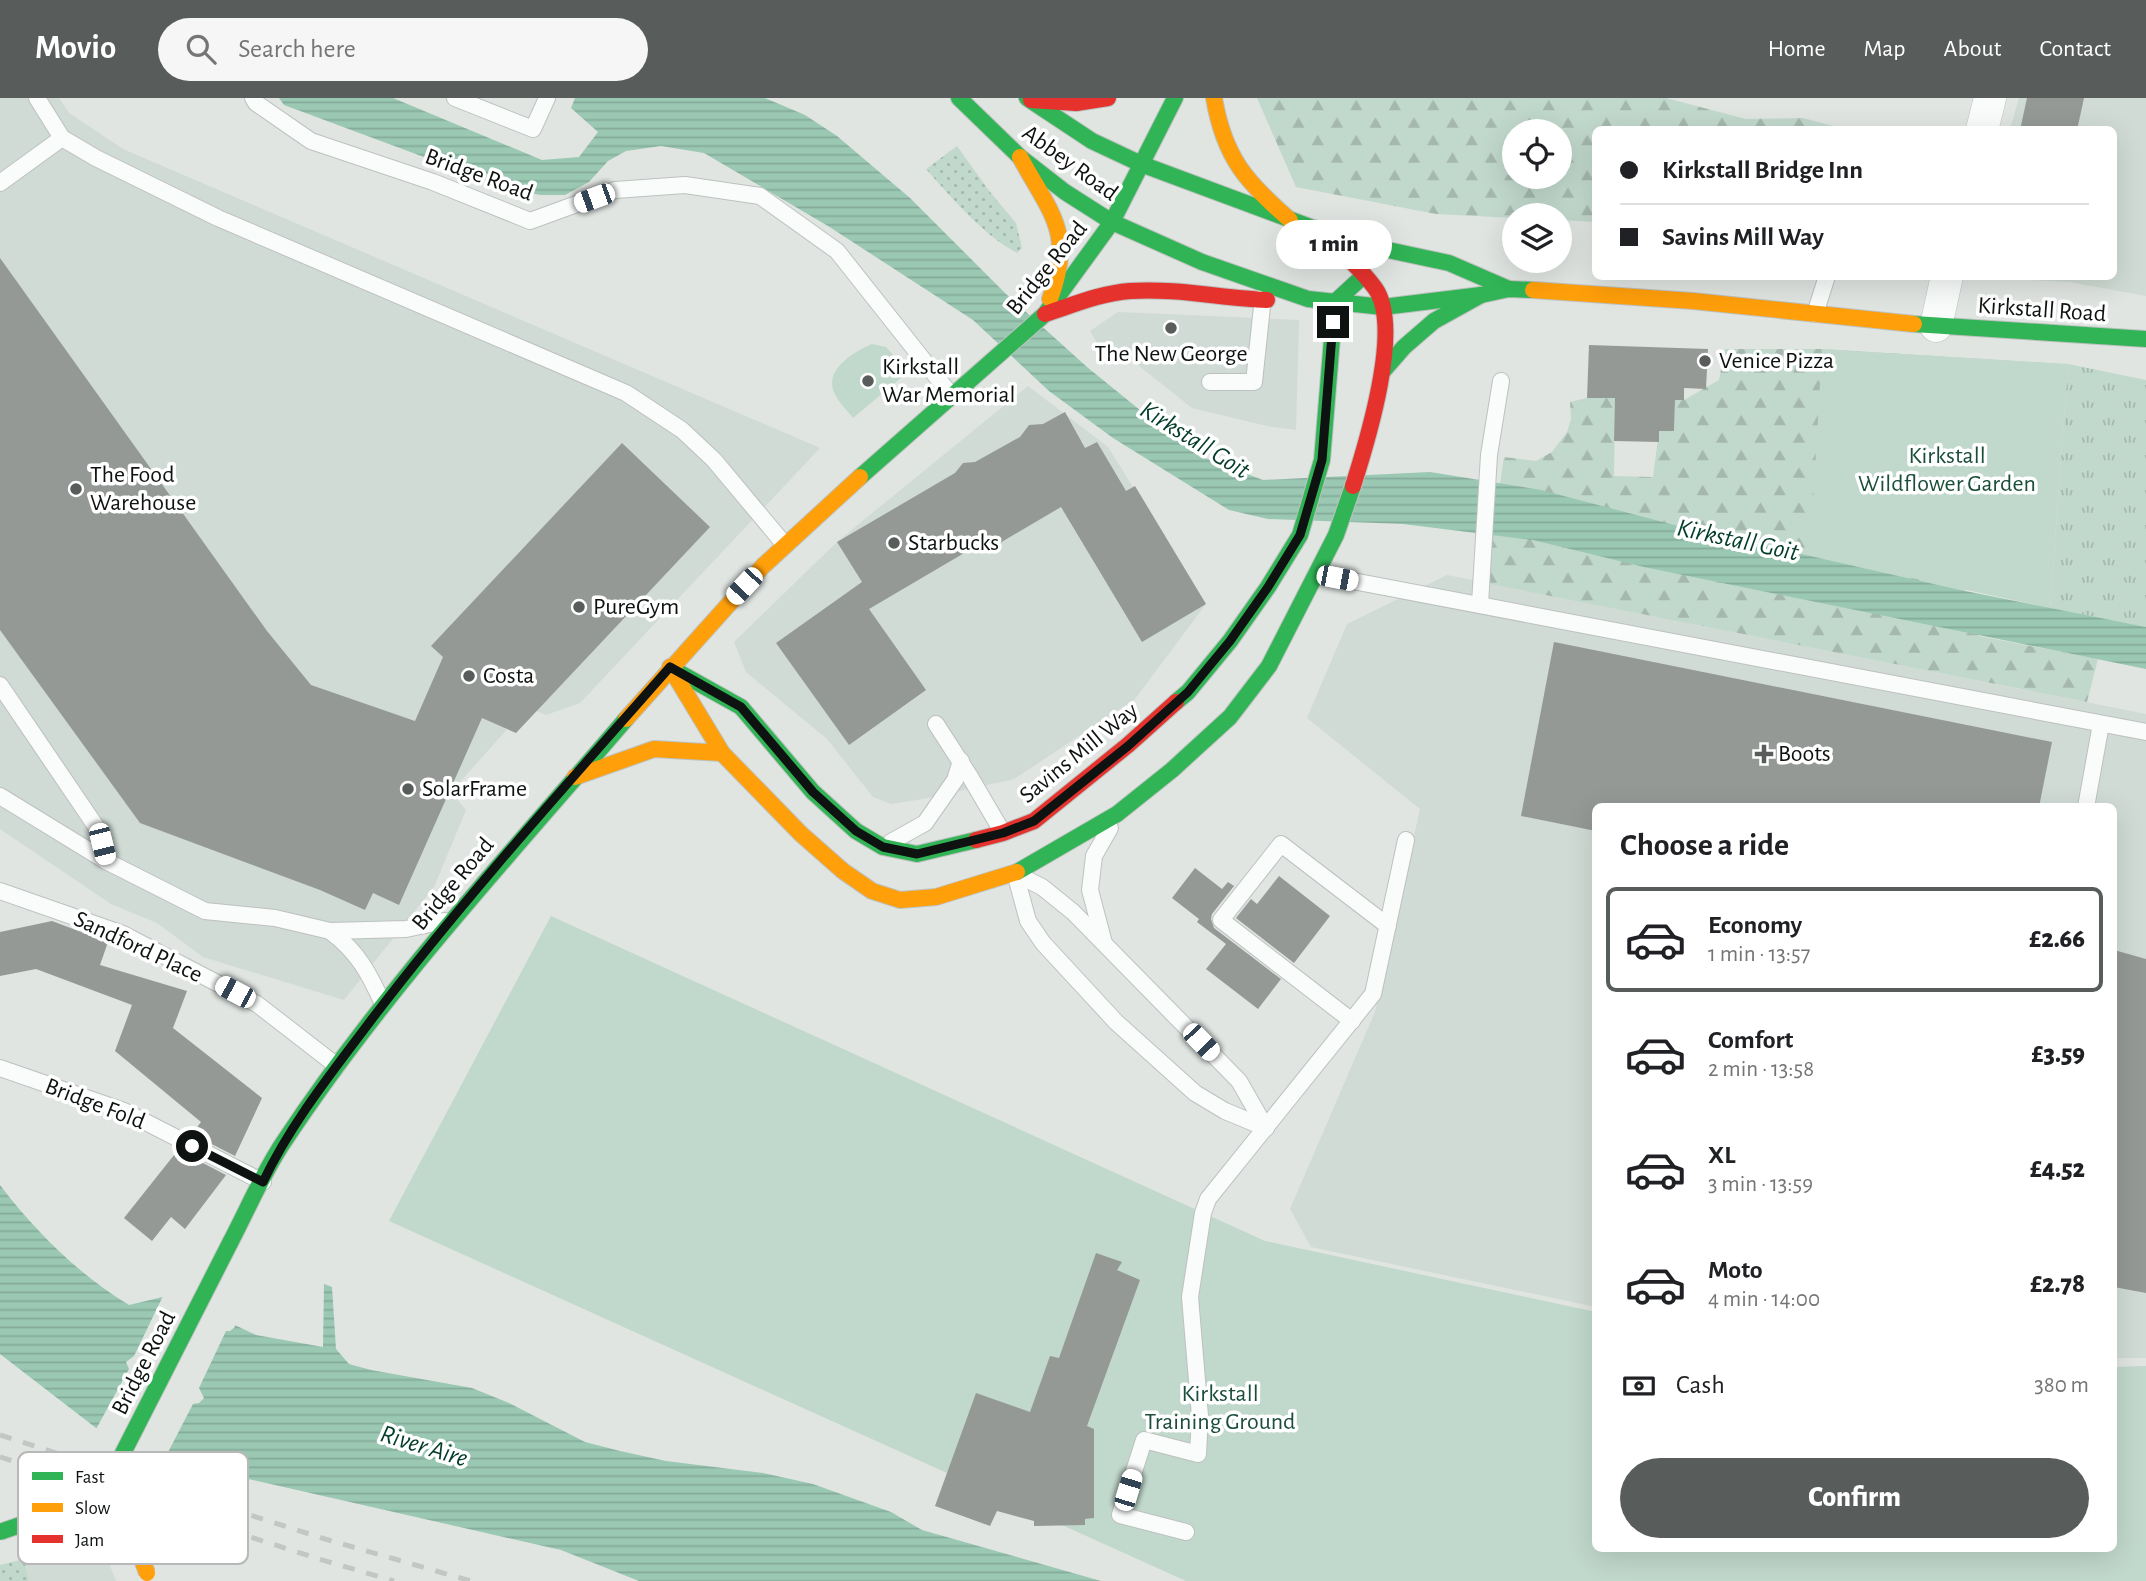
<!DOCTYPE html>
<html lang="en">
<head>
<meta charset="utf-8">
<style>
	:root { --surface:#fff; --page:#f6f6f6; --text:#202124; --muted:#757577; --line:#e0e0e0; --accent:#585c5a }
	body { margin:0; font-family:"Alegreya Sans",sans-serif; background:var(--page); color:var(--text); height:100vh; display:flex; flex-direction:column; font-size:26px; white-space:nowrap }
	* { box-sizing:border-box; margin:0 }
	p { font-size:23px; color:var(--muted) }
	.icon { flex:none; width:38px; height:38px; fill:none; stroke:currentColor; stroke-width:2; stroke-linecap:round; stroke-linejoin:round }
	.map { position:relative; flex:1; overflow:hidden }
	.side { position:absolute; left:1592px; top:705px; width:525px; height:749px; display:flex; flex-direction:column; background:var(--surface); border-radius:10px; box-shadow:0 7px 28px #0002 }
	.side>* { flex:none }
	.top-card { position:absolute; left:1592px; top:28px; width:525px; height:154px; border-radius:10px; box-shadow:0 7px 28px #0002; display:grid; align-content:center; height:154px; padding:0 28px; background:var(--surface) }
	.buttons { position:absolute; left:1502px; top:21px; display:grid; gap:14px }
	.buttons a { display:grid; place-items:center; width:70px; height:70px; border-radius:50%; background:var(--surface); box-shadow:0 7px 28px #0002; font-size:35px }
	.end { position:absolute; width:32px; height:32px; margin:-16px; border:9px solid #0e1210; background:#fff; box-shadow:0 0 0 4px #fff }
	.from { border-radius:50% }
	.bubble { position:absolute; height:49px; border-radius:24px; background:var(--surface); box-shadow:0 7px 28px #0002; font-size:23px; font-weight:800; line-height:49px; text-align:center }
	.car { position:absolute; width:21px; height:42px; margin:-21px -10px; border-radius:9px; box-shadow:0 0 5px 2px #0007; background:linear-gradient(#fff 24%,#345 0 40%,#fff 0 76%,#345 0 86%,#fff 0) }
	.top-card b { display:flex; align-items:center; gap:24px; height:66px; font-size:26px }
	.top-card b+b { border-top:2px solid var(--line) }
	.top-card i { width:18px; height:18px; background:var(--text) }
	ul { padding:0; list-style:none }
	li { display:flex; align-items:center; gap:21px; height:105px; margin:0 14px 10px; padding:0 14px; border:4px solid transparent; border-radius:10px }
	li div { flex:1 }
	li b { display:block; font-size:26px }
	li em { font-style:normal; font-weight:800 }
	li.selected { border-color:var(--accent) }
	li>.icon { width:63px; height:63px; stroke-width:1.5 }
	h2 { padding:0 28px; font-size:32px; line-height:84px }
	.pay { display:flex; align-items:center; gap:18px; height:77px; padding:0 28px; font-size:26px }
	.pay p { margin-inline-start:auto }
	.cta { display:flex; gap:14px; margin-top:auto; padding:14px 28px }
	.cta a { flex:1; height:80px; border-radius:42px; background:var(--accent); color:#fff; font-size:28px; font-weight:800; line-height:80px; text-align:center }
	header { display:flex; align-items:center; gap:42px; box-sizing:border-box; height:98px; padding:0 35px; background:var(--accent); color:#fff }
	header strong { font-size:33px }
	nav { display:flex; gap:38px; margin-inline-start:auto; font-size:24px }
	.search { width:490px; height:63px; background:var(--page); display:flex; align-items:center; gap:18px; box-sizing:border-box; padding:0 24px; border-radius:38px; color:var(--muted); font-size:26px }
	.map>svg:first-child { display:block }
	.built { fill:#cfdbd4 }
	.grass { fill:url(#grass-tufts) }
	.forest { fill:url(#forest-firs); fill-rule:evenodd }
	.park { fill:#c1d8cc }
	.garden { fill:url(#garden-dots) }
	.water { fill:url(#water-rules) }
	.pier { fill:#e0e5e2 }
	.building { fill:#959996 }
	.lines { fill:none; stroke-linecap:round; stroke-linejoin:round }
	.lane-casing { stroke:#bdc1bf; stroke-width:18 }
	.street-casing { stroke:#bdc1bf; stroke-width:33 }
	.fast-casing { stroke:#bdc1bf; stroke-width:18 }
	.slow-casing { stroke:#bdc1bf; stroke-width:18 }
	.jam-casing { stroke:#bdc1bf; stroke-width:18 }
	.lane { stroke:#fafbfb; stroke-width:16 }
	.street { stroke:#fafbfb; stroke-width:32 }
	.fast { stroke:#30b455; stroke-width:16 }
	.slow { stroke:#ff9f0a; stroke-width:16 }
	.jam { stroke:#e5322d; stroke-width:16 }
	.rail { stroke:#c4c6c4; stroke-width:5; stroke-dasharray:12 12; stroke-linecap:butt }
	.fast-bridge-casing { stroke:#bdc1bf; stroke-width:18; stroke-linecap:butt }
	.slow-bridge-casing { stroke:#bdc1bf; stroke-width:18; stroke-linecap:butt }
	.fast-bridge { stroke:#30b455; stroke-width:16 }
	.slow-bridge { stroke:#ff9f0a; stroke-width:16 }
	.route { stroke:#0e1210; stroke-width:9 }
	.poi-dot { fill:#585c5a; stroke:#fff; stroke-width:2.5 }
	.labels { text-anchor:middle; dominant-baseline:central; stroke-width:7; stroke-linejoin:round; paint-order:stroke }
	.street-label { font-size:24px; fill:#0e1210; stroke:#fff }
	.poi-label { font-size:24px; fill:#0e1210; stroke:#fff; text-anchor:start }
	.park-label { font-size:24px; fill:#1b4e3a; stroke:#fff }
	.water-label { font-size:26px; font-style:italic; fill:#023c28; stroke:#fff }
	.key { fill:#fff; stroke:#b7b8b7; stroke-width:2 }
	.key-label { font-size:19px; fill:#0e1210 }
</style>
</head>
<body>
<header>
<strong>Movio</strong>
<div class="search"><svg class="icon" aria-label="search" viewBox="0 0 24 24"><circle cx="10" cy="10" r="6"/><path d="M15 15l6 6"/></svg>Search here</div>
<nav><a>Home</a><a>Map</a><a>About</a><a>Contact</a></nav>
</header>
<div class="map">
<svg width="2146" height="1483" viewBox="0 0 2146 1483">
	<defs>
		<pattern id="grass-tufts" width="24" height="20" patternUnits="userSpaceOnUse" patternTransform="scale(1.75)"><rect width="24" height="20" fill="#c1d8cc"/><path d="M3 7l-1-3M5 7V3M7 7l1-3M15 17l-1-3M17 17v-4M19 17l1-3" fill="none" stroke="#a5b8ae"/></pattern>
		<pattern id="forest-firs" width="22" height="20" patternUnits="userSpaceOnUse" patternTransform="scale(1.75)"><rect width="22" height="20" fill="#c1d8cc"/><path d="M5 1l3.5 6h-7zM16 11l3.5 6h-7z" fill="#a5b8ae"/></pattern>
		<pattern id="garden-dots" width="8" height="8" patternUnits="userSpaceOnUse" patternTransform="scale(1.75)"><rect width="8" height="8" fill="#c1d8cc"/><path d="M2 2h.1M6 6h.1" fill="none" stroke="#a5b8ae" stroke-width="1.8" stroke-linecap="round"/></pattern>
		<pattern id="water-rules" width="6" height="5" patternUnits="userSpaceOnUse" patternTransform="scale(1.75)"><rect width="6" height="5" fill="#9ac8b3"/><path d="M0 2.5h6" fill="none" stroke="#84ab99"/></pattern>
	</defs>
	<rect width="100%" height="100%" fill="#e0e5e2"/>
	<g class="built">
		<path d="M0 0H59L69 15 123 51 820 350 580 605 546 617 527 609 451 694 466 712 434 789 344 902 203 859 157 825 111 806 0 731Z"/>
		<path d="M2019 0H2146V198L2069 184 1978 179 2114 178V32L2010 31Z"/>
		<path d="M1118 214 1299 222 1296 332 1267 328 1192 310 1128 259 1107 262 1090 233Z"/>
		<path d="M1028 288 1108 349 1206 506 1135 601 1014 681 923 701 891 706 873 699 827 641 746 574 734 544 838 443Z"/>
		<path d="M1447 477 2146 616V1260H2114V709H1596V1209L1311 1149 1290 1111 1375 914 1420 711 1307 620 1347 526Z"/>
		<path d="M74 1455 108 1463 116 1483H29L24 1461Z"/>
	</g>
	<path class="grass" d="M2068 266 2146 282V529L2050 510Z"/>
	<g class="forest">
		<path d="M1257 0H1666L1746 21 1803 20 1844 31 1596 32V124L1559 122V117H1514V120L1436 116 1296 89ZM1514 33H1559V79H1514Z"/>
		<path d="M1725 251H1822L2047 265 1946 430 1979 538 2098 561 2087 604 1485 485 1504 359 1536 363 1552 354 1567 334 1571 321 1570 304 1587 300H1615L1614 378 1653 379 1659 333H1674L1675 302H1684L1719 282Z"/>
	</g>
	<g class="park">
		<path d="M872 246 886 249 908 274 853 320C848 313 840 306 836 298 821 273 853 254 872 246Z"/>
		<path d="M1822 251 2068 266 2050 510 1810 458Z"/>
		<path d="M551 818 1265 1143 1596 1214V1451H2114V1269L2146 1268V1483H1186L389 1123Z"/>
	</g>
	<g class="garden">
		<path d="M957 48 990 94 1016 125 1022 150 1017 155C981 135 953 101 926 71Z"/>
		<path d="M24 1461 29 1483H0V1467Z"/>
	</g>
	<g class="water">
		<path d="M279 0H393L542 62 579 59 598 34 571 10 575 0H765L805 17 837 38 910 100 1006 196 1087 269 1146 317 1197 357 1263 382 1430 374 1541 392 1682 429 1960 492 2146 529V571L1644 469 1533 442 1403 426 1268 421 1229 412 1113 340 1049 293 973 222 828 128 704 55 661 48 626 53 608 63 589 84 565 97H541L513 92 284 7Z"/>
		<path d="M0 1087C35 1133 79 1177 129 1207L171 1197 256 1237 323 1249 324 1186 332 1189 336 1251 349 1266 371 1272 472 1290 509 1305 585 1344 620 1353 666 1363 763 1375 813 1386 891 1414 922 1432 1101 1483H639L561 1452 191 1368 109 1340 0 1256Z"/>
	</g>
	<path class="pier" d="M172 1194 234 1223 235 1229 230 1233H226L199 1290 204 1300 199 1305 193 1306 164 1362 108 1343 95 1333 129 1271 126 1264 134 1258 163 1198 161 1196Z"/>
	<g class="building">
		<path d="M2027 0H2084L2077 32H2020Z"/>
		<path d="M0 160 267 533 311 587 415 623 443 559 431 548 622 345 710 429 516 635 482 620 399 807 373 795 365 812 320 792 140 725 0 532Z"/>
		<path d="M1589 247 1708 251 1706 291 1684 290V302H1675L1674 333H1659V344L1614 343 1615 300H1587Z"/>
		<path d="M1065 314 1085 350 1097 344 1126 393 1135 388 1206 506 1142 544 1061 409 993 449 988 441 869 511 926 592 849 647 776 545 862 484 837 444 955 375 963 365 975 364 1020 339 1029 327 1043 326Z"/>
		<path d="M1554 544 2052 644 2039 709H1596V733L1521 718Z"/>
		<path d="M1195 770 1222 791 1228 784 1234 788 1212 816 1211 821 1214 830 1281 881 1258 911 1206 871 1226 846 1197 824 1199 821 1172 800Z"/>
		<path d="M1279 778 1330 818 1294 865 1236 820 1251 801 1257 806Z"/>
		<path d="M52 823 108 844 100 867 187 893 173 930 262 1000 235 1058 192 1036 201 1024 115 953 132 907 36 871 0 878V834Z"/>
		<path d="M2114 852 2146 861V1195L2114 1189Z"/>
		<path d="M178 1052 226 1077 185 1131 171 1119 152 1143 124 1120Z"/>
		<path d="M1096 1155 1122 1164 1117 1172 1140 1182 1087 1328 1094 1331V1420L1085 1421V1427L1034 1428V1423L997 1413 990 1428 935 1408 976 1295 1030 1314 1050 1258 1059 1260Z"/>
	</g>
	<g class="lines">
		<g class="lane-casing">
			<g id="lane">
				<path d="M37 0 62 40 96 60 218 120 626 295 682 332 714 362 785 447"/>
				<path d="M253 0 256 5 311 43 433 84 530 123 615 92 685 87 760 98 837 153 951 297"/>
				<path d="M455 0 533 31 547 0"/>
				<path d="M0 85 62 40"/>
				<path d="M1815 216 1827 178"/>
				<path d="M1210 284H1254L1263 199"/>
				<path d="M1316 476 2146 634"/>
				<path d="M1480 506 1489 357 1501 283"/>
				<path d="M0 587 97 730 106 763"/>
				<path d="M936 626 969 677 1003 735"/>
				<path d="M0 698 106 763 205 813 275 820 330 833 406 831 444 823"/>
				<path d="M2086 709 2101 626"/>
				<path d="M891 744 925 725 955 682 961 663"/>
				<path d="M1015 775 1028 823 1043 845 1116 924 1195 995 1225 1013 1266 1030"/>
				<path d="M1018 777 1042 789 1073 814 1239 983 1266 1030"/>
				<path d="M0 793 123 836 257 906 337 968"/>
				<path d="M330 833C358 854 369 875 383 906"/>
				<path d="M1104 845 1090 792 1094 758 1110 730"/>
				<path d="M1352 923 1221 822 1281 746 1388 828"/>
				<path d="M0 970 124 1013 263 1084"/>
				<path d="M1186 1434 1120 1417 1144 1342 1198 1356 1200 1318 1190 1199 1203 1115 1208 1101 1373 896 1406 742"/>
			</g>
		</g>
		<g class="street-casing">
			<g id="street">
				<path d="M1982 32 1990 0"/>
				<path d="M1936 228 1947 178"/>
			</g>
		</g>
		<g class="fast-casing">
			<g id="fast">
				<path d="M959 0 1020 59 1065 94 1112 124 1202 164 1308 201 1383 209 1481 197 1509 191 1533 192"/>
				<path d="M1027 0 1092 43 1141 66 1313 130 1388 152 1449 165 1509 191"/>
				<path d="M1914 226 2146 241"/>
				<path d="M1383 273 1404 249 1434 223 1481 197"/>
				<path d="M860 379 1045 216 1112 124 1175 0"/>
				<path d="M671 570 741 609 813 694 856 733 883 749 917 756 976 742"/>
				<path d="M1176 604 1188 594 1230 543 1268 489 1300 437 1322 362 1335 204 1360 181"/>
				<path d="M1017 774 1117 716 1172 672 1230 619 1269 568 1336 437 1353 388"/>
				<path d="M230 1145C248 1111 263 1074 285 1042 385 891 509 758 626 621"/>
			</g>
		</g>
		<g class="slow-casing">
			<g id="slow">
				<path d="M1214 0C1224 59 1246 84 1290 122"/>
				<path d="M1020 59C1050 115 1075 134 1050 201"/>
				<path d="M1533 192 1693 203 1914 226"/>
				<path d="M670 569 722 655 801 736 843 773 872 793 900 802 936 799 1017 774"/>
				<path d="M626 621 763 468 860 379"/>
				<path d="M575 679 654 651 722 655"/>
			</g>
		</g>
		<g class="jam-casing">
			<g id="jam">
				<path d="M1031 2 1076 5 1108 0"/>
				<path d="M1313 130C1334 148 1358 167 1375 190 1403 229 1367 344 1353 388"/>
				<path d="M1045 216C1073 207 1101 195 1130 193 1175 190 1222 200 1267 202"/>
				<path d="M976 742 1003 735 1034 723 1128 647 1176 604"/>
			</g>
		</g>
		<use href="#lane" class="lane"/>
		<use href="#street" class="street"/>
		<use href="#fast" class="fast"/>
		<use href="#slow" class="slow"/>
		<use href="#jam" class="jam"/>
		<g class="rail">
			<path d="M0 1337 325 1441 471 1483"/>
			<path d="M0 1359 319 1461 394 1483"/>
		</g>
		<g class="fast-bridge-casing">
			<g id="fast-bridge">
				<path d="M112 1395 123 1355 230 1145"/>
				<path d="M0 1434 112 1395"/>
			</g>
		</g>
		<g class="slow-bridge-casing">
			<path id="slow-bridge" d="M112 1395 133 1437 147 1475"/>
		</g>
		<use href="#fast-bridge" class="fast-bridge"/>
		<use href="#slow-bridge" class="slow-bridge"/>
	</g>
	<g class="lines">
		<path class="route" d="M192 1048 263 1084C291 1025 333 973 372 921 465 799 569 684 670 569L741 609 813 694 856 733 883 749 917 756 1003 735 1034 723 1128 648 1188 594 1230 543 1268 489 1300 437 1322 362 1333 224"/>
	</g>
	<g class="poi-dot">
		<circle cx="1171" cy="230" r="7"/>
		<circle cx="1705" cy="263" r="7"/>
		<circle cx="868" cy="283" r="7"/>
		<circle cx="76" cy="391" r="7"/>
		<circle cx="894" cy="445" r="7"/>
		<circle cx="579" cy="509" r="7"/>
		<circle cx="469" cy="578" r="7"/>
		<path d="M1760.5 645.5h7v7h7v7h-7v7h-7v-7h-7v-7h7z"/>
		<circle cx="408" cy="691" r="7"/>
	</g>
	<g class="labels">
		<g class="street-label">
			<text transform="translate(1070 65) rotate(36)">Abbey Road</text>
			<text transform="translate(479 77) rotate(20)">Bridge Road</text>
			<text transform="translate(1047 170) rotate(-51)">Bridge Road</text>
			<text transform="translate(2042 212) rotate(4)">Kirkstall Road</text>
			<text transform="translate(1079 655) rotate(-39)">Savins Mill Way</text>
			<text transform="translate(453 786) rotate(-50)">Bridge Road</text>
			<text transform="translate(138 849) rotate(25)">Sandford Place</text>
			<text transform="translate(95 1006) rotate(21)">Bridge Fold</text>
			<text transform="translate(144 1265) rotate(-63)">Bridge Road</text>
		</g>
		<g class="poi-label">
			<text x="1171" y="256" text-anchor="middle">The New George</text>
			<text x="1719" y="263">Venice Pizza</text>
			<text x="882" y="269">Kirkstall<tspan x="882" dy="28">War Memorial</tspan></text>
			<text x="90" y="377">The Food<tspan x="90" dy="28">Warehouse</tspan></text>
			<text x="908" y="445">Starbucks</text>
			<text x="593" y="509">PureGym</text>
			<text x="483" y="578">Costa</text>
			<text x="1778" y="656">Boots</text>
			<text x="422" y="691">SolarFrame</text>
		</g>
		<g class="park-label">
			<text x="1947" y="358">Kirkstall<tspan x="1947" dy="28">Wildflower Garden</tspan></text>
			<text x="1220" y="1296">Kirkstall<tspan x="1220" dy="28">Training Ground</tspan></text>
		</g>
		<g class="water-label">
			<text transform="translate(1195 342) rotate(32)">Kirkstall Goit</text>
			<text transform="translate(1738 442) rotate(12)">Kirkstall Goit</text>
			<text transform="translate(424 1348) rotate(17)">River Aire</text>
		</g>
	</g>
	<rect x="18" y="1354" width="230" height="112" rx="10" class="key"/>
	<rect x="32" y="1374" width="31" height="8" fill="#30b455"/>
	<rect x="32" y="1405" width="31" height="9" fill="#ff9f0a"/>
	<rect x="32" y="1437" width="31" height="8" fill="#e5322d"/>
	<g class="key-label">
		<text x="75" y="1385">Fast</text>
		<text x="75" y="1416">Slow</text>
		<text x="75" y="1448">Jam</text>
	</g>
</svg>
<div class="buttons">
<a><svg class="icon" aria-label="locate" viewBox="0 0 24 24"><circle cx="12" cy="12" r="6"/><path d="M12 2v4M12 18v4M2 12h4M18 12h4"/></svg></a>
<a><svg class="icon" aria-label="layers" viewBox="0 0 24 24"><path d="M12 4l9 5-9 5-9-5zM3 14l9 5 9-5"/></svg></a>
</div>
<i class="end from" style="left:192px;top:1048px"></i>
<i class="end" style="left:1333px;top:224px"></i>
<div class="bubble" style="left:1276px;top:122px;width:116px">1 min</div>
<i class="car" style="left:594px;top:100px;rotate:250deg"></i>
<i class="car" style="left:1337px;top:480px;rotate:101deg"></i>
<i class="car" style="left:744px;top:488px;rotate:223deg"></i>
<i class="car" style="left:102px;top:746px;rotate:166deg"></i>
<i class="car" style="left:235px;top:894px;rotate:298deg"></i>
<i class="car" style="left:1201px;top:944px;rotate:136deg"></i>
<i class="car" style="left:1128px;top:1392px;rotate:17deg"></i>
<div class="top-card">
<b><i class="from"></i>Kirkstall Bridge Inn</b>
<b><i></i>Savins Mill Way</b>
</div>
<section class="side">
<h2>Choose a ride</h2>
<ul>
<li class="selected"><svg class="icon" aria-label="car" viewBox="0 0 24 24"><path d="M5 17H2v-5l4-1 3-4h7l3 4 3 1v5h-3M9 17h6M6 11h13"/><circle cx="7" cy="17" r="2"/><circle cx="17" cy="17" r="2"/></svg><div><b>Economy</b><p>1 min · 13:57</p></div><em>£2.66</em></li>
<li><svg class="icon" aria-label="car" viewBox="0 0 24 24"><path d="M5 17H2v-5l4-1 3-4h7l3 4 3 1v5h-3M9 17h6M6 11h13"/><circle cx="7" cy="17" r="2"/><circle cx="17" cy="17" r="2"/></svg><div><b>Comfort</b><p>2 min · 13:58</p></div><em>£3.59</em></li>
<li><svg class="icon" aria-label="car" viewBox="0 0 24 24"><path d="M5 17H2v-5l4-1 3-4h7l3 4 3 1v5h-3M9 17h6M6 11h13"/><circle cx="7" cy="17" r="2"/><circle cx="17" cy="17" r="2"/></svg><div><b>XL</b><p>3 min · 13:59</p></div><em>£4.52</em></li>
<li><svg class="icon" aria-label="car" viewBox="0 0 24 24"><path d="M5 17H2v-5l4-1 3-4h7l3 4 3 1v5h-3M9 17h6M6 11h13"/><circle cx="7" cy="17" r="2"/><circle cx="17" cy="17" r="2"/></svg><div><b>Moto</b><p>4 min · 14:00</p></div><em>£2.78</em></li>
</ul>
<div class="pay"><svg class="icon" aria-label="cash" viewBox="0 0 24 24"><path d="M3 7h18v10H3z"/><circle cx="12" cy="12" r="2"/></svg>Cash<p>380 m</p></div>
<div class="cta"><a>Confirm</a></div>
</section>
</div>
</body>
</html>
